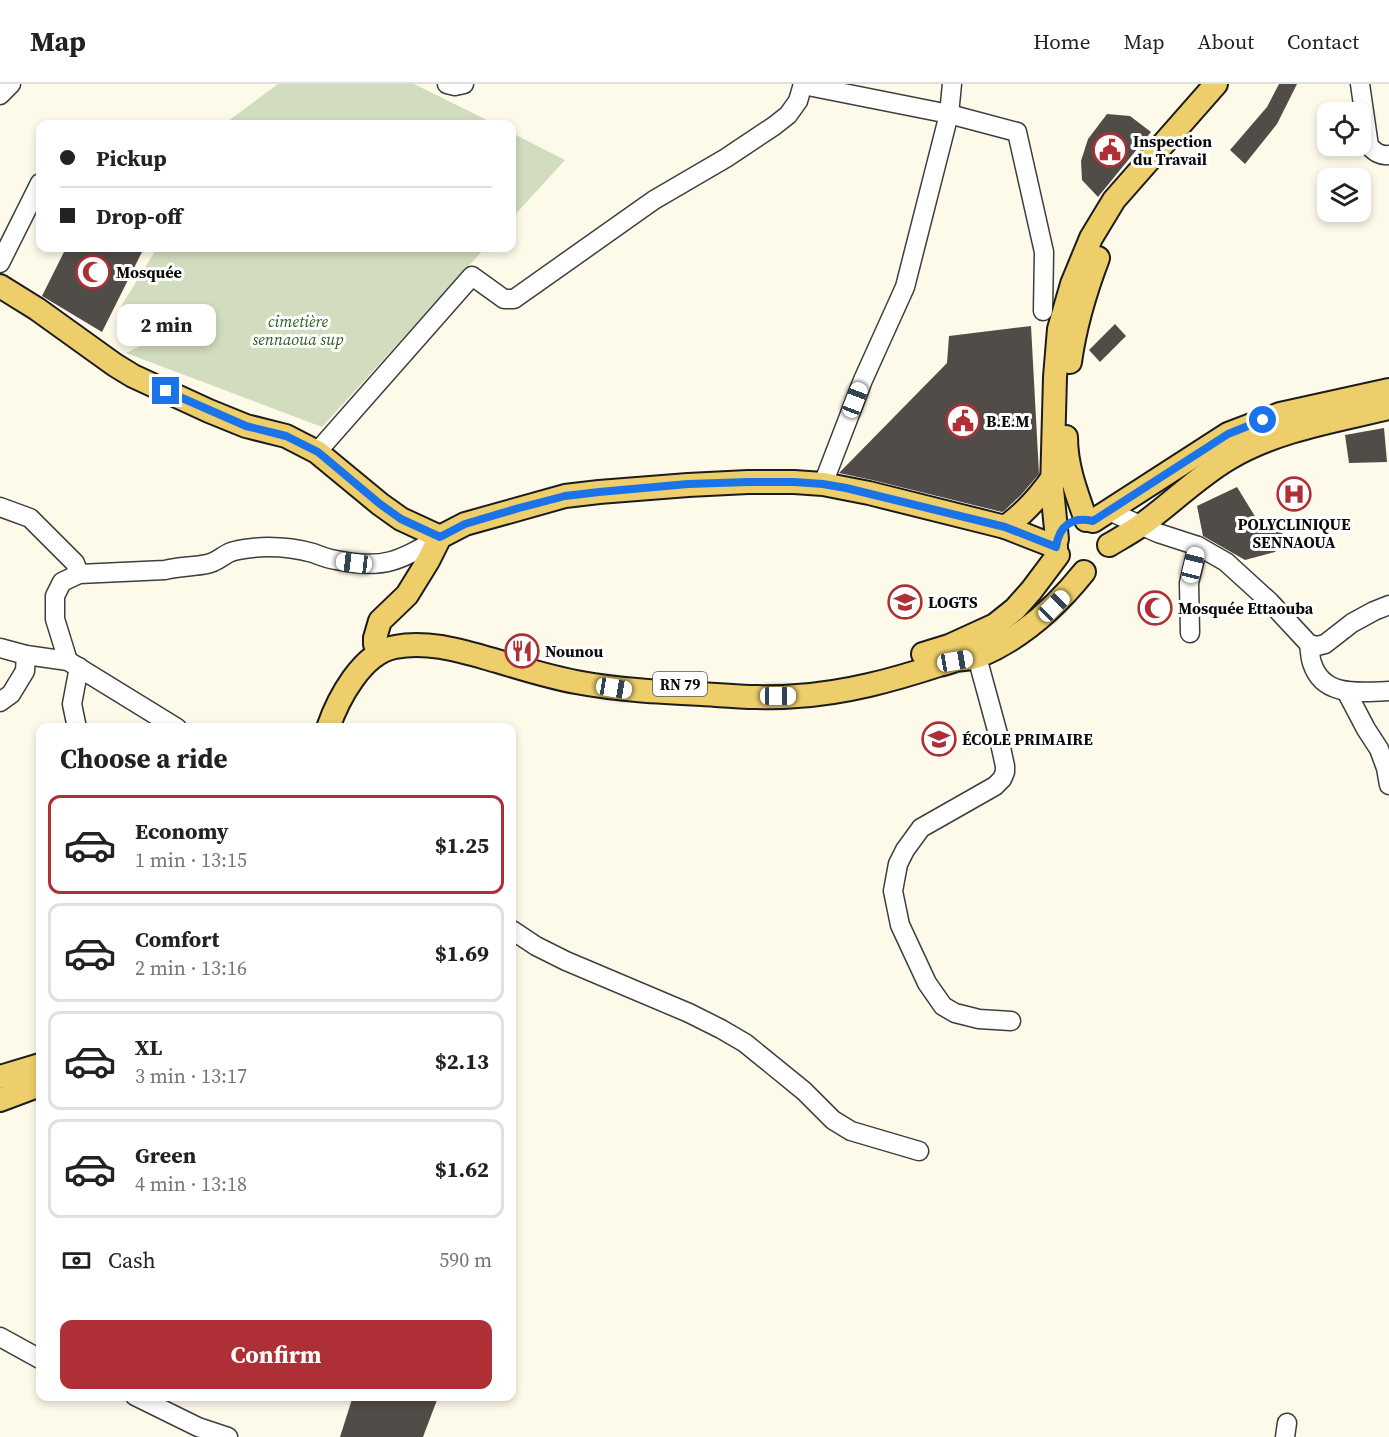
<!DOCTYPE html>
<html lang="en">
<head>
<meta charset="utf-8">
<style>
	:root { --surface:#fff; --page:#f6f6f6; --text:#222; --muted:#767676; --line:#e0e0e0; --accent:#ae2f35 }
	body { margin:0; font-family:"Source Serif 4",serif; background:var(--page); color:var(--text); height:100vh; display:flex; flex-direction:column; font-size:22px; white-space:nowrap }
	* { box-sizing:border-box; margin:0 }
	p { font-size:20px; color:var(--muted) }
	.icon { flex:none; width:33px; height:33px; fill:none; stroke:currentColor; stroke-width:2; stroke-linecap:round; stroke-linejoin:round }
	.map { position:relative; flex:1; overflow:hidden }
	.details { position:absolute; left:36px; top:639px; width:480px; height:678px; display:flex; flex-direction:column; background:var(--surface); border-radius:12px; box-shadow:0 3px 9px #0003 }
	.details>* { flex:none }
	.top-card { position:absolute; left:36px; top:36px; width:480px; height:132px; border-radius:12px; box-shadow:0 3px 9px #0003; display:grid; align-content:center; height:132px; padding:0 24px; background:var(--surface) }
	.controls { position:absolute; left:1317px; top:18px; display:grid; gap:12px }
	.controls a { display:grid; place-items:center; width:54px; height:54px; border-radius:12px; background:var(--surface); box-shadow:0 3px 9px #0003; font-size:30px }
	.end { position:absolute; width:27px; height:27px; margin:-14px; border:8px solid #1a73e8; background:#fff; box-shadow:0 0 0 3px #fff }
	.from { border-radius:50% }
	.bubble { position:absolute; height:42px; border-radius:12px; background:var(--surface); box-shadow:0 3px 9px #0003; font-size:20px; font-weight:700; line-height:42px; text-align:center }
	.car { position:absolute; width:18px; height:36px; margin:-18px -9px; border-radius:8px; box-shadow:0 0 4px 2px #0007; background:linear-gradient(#fff 24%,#345 0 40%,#fff 0 76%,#345 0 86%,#fff 0) }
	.top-card b { display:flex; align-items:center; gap:21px; height:57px; font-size:22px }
	.top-card b+b { border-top:2px solid var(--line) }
	.top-card i { width:15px; height:15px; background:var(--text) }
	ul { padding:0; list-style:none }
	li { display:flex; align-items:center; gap:18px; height:99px; margin:0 12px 9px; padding:0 12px; border:3px solid var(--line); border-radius:12px }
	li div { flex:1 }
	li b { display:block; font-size:22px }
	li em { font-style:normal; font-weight:700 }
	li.on { border-color:var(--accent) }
	li>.icon { width:54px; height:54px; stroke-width:1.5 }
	h2 { padding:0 24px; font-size:27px; line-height:72px }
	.pay { display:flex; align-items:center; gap:15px; height:66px; padding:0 24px; font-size:22px }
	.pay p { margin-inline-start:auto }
	.action { display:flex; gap:12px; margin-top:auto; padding:12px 24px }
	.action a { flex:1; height:69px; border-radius:12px; background:var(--accent); color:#fff; font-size:24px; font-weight:700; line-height:69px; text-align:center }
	header { display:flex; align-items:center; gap:36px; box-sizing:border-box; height:84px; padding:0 30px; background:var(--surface); border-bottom:2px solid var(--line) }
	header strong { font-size:28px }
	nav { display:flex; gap:33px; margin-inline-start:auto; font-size:21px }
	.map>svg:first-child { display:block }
	.cemetery { fill:#d2dcbe }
	.building { fill:#524c48 }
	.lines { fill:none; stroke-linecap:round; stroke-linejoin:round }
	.minor-casing { stroke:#3e3e3e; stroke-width:21 }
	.major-casing { stroke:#1c1c1c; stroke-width:26 }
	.minor { stroke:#fff; stroke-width:18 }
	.major { stroke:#edce6a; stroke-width:22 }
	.route { stroke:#1a73e8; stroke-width:8 }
	.labels { text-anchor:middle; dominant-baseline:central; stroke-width:6; stroke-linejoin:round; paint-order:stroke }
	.shield { fill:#fff; stroke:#545454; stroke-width:1.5 }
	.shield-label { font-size:15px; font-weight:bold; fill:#0b0b0b }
	.poi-label { font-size:16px; font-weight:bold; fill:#0b0b0b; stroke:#fff; text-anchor:start }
	.park-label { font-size:16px; font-style:italic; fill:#2d5c21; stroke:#fff }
</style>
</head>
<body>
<header>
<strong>Map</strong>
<nav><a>Home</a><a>Map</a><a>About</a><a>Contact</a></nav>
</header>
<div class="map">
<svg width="1389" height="1353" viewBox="0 0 1389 1353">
	<rect width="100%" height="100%" fill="#fdfaea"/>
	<g class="cemetery">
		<path d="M278 0H414L495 40H224Z"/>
		<path d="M512 49 565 76 512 134Z"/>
		<path d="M157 164H485L322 343 126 269 152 256 120 224Z"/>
	</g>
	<g class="building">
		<path d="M1279 0H1297L1277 40 1245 80 1230 66 1267 23Z"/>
		<path d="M1107 30 1130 32 1151 48 1098 113 1082 96 1081 77 1088 55Z"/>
		<path d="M66 164H144L102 248 42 212Z"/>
		<path d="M1115 240 1126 252 1100 278 1089 266Z"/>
		<path d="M1031 242 1039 390 1021 411 1004 427 1002 428 872 396 839 389 947 279 949 252Z"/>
		<path d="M1384 344 1387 378 1349 379 1345 351Z"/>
		<path d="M1237 403 1256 434 1275 435 1286 456 1275 468 1245 476 1203 452 1197 422Z"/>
		<path d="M353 1312H429L437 1316 423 1353H340Z"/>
	</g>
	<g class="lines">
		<g class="minor-casing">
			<g id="minor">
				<path d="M447 0 455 2 464 0"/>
				<path d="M1360 0 1369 62C1375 68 1380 72 1389 71"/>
				<path d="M803 1 949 30 1017 48 1044 168 1043 227"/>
				<path d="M0 11 11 0"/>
				<path d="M0 179 40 99"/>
				<path d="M317 368 472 192 504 215H514L654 116 726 74 774 42 788 31 798 17 803 0"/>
				<path d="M823 400 863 296 905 203 949 30 952 0"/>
				<path d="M0 423 30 434 75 479 79 490"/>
				<path d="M1109 427 1158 449 1198 462 1226 478 1270 518 1309 560 1317 562 1325 560 1352 539 1374 527 1389 521"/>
				<path d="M1190 549 1189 499 1198 462"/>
				<path d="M1309 560C1310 566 1310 573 1312 579 1323 614 1360 608 1389 607"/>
				<path d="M971 563 977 573 998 650 1005 682V688L1002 695 995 702 921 744 905 766 898 780 893 807 900 841 927 899 943 922 955 929 979 935 1011 937"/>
				<path d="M0 564 26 571 68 577 177 644"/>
				<path d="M68 577 55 535V512L62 498 79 490 165 486C179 482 193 483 207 480 216 479 223 471 231 468 240 465 258 463 268 463 283 463 299 465 313 469 321 472 328 475 336 476 384 486 399 477 440 453"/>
				<path d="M1346 607 1366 645 1379 665 1386 684 1389 701"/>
				<path d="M0 618 11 610 25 587 26 571"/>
				<path d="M77 644 72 620 79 583"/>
				<path d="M512 846 536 862 566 877 689 929 721 945 745 959 804 1007 833 1036 851 1047 919 1067"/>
				<path d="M0 1253 40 1275"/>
				<path d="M135 1312 198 1343 228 1353"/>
				<path d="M1285 1353 1287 1339"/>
			</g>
		</g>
		<g class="major-casing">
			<g id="major">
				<path d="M0 202 37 225 115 281 133 292 209 327 246 342 286 352 317 368 380 420 401 435 440 453"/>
				<path d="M1070 278C1075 242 1085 208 1098 174"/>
				<path d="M1066 353C1066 382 1076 408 1086 436"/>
				<path d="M1093 437 1228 350 1280 330 1389 306"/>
				<path d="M1005 443C1025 429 1039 413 1053 393"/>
				<path d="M1057 455 1052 405 1055 293 1059 245 1072 200 1091 154 1114 116 1216 0"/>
				<path d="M1109 461C1119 455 1130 449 1140 442 1170 421 1196 394 1228 375 1276 346 1335 337 1389 324"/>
				<path d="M375 560V554L380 537 407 511 428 477 440 453 465 440 565 412 599 408 688 401 748 398H794L823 400 869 409 1005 443 1056 463"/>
				<path d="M923 570 949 562 995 541 1015 525 1031 507 1058 471"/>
				<path d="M328 644C338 615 362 569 395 563 429 556 464 568 497 577 523 585 549 593 576 598 618 606 660 608 702 610 734 612 766 615 797 612 846 609 893 596 939 581 945 580 950 578 956 576 964 575 972 575 979 572 1020 555 1056 523 1084 488"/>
				<path d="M0 993 40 981"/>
				<path d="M0 1016 40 1001"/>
			</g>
		</g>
		<use href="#minor" class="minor"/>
		<use href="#major" class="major"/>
	</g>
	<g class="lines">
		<path class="route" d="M166 307 246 342 286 352 318 368 380 420 401 435 440 453 465 440 519 424 565 412 599 408 688 400 748 398H794L823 400 846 404 1005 443 1056 463C1059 442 1072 432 1093 437L1228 350 1263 336"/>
	</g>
	<defs>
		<g id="civic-ring" transform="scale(1.725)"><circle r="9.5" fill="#fff" stroke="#ae2f35" stroke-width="1.5"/><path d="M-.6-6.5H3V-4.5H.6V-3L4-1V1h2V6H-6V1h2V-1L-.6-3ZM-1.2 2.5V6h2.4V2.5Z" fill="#ae2f35"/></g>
		<g id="mosque-ring" transform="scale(1.725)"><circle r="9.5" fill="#fff" stroke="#ae2f35" stroke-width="1.5"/><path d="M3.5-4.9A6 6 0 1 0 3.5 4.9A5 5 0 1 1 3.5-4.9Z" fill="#ae2f35"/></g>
		<g id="hospital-ring" transform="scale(1.725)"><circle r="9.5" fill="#fff" stroke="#ae2f35" stroke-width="1.5"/><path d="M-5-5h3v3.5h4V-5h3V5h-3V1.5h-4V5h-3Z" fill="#ae2f35"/></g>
		<g id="school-ring" transform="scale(1.725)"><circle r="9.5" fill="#fff" stroke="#ae2f35" stroke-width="1.5"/><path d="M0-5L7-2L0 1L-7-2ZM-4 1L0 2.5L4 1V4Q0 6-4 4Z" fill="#ae2f35"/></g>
		<g id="restaurant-ring" transform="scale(1.725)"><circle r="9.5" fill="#fff" stroke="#ae2f35" stroke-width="1.5"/><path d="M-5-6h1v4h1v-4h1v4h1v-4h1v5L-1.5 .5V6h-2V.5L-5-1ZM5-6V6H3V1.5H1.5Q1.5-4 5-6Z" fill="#ae2f35"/></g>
	</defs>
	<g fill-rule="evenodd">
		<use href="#civic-ring" x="1110" y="66"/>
		<use href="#mosque-ring" x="93" y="188"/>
		<use href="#civic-ring" x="963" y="337"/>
		<use href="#hospital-ring" x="1294" y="410"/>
		<use href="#school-ring" x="905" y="518"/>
		<use href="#mosque-ring" x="1155" y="524"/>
		<use href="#restaurant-ring" x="522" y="567"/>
		<use href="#school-ring" x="939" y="655"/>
	</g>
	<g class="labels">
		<rect class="shield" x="653" y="588" width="54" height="24" rx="4.5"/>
		<g class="shield-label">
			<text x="680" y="600">RN 79</text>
		</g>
		<g class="poi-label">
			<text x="1133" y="57">Inspection<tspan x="1133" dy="18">du Travail</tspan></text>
			<text x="116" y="188">Mosquée</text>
			<text x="986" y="337">B.E.M</text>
			<text x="1294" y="440" text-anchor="middle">POLYCLINIQUE<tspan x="1294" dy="18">SENNAOUA</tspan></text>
			<text x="928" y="518">LOGTS</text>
			<text x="1178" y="524">Mosquée Ettaouba</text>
			<text x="545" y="567">Nounou</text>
			<text x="962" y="655">ÉCOLE PRIMAIRE</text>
		</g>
		<g class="park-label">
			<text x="298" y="237">cimetière<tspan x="298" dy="18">sennaoua sup</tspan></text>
		</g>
	</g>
</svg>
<div class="controls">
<a><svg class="icon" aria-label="locate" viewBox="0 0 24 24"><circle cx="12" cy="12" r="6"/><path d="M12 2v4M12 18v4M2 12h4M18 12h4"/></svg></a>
<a><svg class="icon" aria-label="layers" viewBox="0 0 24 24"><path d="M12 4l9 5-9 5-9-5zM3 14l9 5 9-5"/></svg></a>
</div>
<i class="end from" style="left:1263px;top:336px"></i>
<i class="end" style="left:166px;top:307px"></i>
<div class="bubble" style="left:117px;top:220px;width:99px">2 min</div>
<i class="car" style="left:855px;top:316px;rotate:21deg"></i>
<i class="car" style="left:354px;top:479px;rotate:277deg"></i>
<i class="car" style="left:1193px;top:481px;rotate:14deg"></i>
<i class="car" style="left:1054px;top:522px;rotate:45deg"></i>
<i class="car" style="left:955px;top:577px;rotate:80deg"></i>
<i class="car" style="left:614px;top:604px;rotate:99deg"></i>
<i class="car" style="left:778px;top:612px;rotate:90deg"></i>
<div class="top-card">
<b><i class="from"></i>Pickup</b>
<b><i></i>Drop-off</b>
</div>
<section class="details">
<h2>Choose a ride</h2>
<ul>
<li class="on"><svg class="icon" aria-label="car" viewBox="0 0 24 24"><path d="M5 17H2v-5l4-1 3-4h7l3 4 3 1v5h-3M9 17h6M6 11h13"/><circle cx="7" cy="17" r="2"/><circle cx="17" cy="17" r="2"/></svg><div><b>Economy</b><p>1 min · 13:15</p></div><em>$1.25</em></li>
<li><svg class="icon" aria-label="car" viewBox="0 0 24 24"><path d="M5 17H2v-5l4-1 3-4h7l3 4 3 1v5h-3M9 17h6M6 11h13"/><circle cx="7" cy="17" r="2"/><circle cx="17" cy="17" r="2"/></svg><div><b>Comfort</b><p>2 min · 13:16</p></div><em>$1.69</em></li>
<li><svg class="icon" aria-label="car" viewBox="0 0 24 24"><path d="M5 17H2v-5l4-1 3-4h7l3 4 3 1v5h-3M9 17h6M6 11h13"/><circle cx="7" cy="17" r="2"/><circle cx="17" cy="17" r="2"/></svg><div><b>XL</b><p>3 min · 13:17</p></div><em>$2.13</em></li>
<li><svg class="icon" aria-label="car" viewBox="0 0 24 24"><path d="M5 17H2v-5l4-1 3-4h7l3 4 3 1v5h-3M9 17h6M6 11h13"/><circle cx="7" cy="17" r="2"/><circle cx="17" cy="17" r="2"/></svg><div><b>Green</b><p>4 min · 13:18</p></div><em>$1.62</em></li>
</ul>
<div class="pay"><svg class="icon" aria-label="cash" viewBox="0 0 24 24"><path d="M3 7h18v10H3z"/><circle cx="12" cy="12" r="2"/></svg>Cash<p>590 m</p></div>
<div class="action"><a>Confirm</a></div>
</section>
</div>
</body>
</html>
